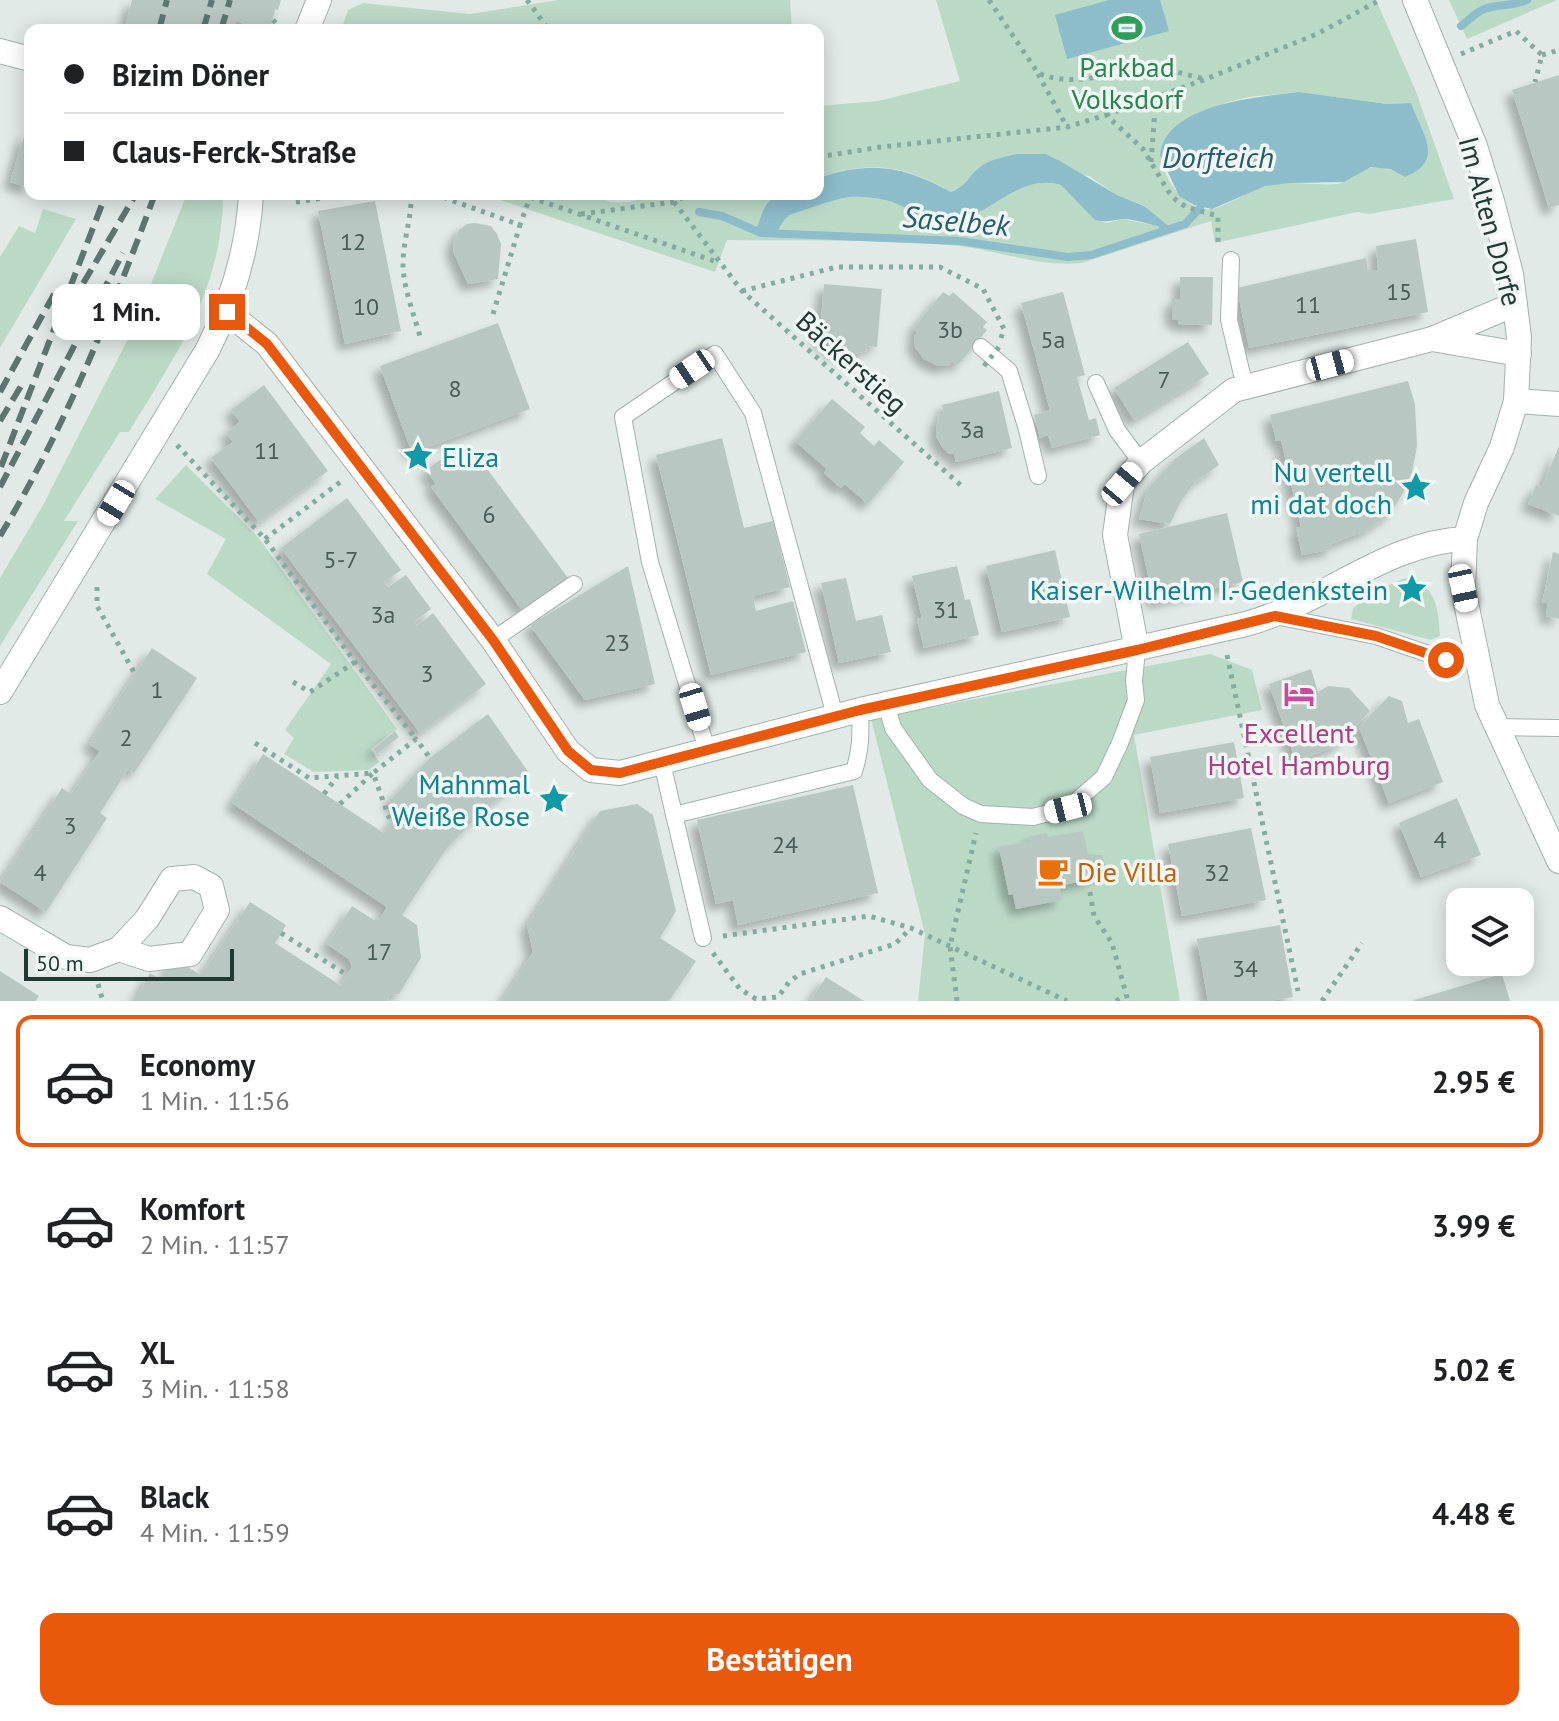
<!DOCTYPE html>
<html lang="de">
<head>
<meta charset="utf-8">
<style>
	:root { --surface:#fff; --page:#f2f2f2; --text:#202124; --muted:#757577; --line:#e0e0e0; --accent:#ea580c }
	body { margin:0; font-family:"PT Sans",sans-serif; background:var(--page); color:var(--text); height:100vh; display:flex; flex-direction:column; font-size:30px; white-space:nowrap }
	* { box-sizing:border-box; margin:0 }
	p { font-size:26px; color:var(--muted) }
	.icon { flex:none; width:44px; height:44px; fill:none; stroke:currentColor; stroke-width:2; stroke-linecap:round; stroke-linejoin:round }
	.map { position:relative; height:1001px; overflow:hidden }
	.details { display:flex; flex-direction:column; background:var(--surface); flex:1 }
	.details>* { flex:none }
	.hud { position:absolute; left:24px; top:24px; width:800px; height:176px; border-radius:16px; box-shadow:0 4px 20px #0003; display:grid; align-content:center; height:176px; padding:0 40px; background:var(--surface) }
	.tools { position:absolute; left:1446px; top:888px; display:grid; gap:16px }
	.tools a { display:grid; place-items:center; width:88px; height:88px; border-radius:16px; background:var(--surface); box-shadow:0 4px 20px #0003; font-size:40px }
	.scale { position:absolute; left:24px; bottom:20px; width:210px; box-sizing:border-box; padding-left:8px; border:4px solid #233935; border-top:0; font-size:22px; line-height:28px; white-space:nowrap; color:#233935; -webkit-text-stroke:6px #f1f7f4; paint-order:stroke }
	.end { position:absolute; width:36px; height:36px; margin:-18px; border:10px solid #ea580c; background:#fff; box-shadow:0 0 0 4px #fff }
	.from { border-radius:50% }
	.bubble { position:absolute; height:56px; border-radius:16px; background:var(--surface); box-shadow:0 4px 20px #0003; font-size:26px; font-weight:700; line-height:56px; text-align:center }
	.car { position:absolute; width:24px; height:48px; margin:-24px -12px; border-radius:10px; box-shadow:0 0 6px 2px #0007; background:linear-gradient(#fff 24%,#345 0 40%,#fff 0 76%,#345 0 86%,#fff 0) }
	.hud b { display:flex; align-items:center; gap:28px; height:76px; font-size:30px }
	.hud b+b { border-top:2px solid var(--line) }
	.hud i { width:20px; height:20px; background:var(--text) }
	ul { padding:14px 0 0; list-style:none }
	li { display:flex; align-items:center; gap:24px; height:132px; margin:0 16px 12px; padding:0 24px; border:4px solid transparent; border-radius:16px }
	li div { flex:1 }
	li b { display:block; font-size:30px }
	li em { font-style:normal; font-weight:700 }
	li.current { border-color:var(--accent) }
	li>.icon { width:72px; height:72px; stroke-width:1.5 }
	.button { display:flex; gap:16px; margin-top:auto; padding:16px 40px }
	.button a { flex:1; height:92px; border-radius:16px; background:var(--accent); color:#fff; font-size:32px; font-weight:700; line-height:92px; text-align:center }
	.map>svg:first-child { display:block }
	.green { fill:#bbdac6; fill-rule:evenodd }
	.water { fill:#8dbccb }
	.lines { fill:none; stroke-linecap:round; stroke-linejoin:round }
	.stream { stroke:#8dbccb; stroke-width:8 }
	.building { fill:#b9c7c3; filter:url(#shadow) }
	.service-casing { stroke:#a4b1ae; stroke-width:18 }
	.minor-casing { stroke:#a4b1ae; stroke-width:26 }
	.tertiary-casing { stroke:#a4b1ae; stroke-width:26 }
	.path { stroke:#84aba2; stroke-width:5; stroke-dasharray:4 6; stroke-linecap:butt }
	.service { stroke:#fff; stroke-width:16 }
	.minor { stroke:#fff; stroke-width:24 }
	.tertiary { stroke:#fff; stroke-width:24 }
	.rail { stroke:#5d7571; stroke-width:6; stroke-dasharray:16 8; stroke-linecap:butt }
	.path-bridge { stroke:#84aba2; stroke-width:5; stroke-dasharray:4 6; stroke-linecap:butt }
	.route { stroke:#ea580c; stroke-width:10 }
	.labels { text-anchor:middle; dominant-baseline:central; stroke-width:7; stroke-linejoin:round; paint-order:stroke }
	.number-label { font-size:24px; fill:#485c58 }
	.leisure-label { font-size:28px; fill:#27864d; stroke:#f1f7f4 }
	.street-label { font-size:28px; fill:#233935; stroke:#f1f7f4 }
	.culture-label { font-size:28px; fill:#0d838f; stroke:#f1f7f4; text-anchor:end }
	.hotel-label { font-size:28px; fill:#b23c85; stroke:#f1f7f4 }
	.food-label { font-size:28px; fill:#c56008; stroke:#f1f7f4; text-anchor:start }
	.water-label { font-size:30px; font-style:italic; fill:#225c70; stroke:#f1f7f4 }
</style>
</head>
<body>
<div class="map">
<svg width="1559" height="1001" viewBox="0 0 1559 1001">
	<defs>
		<filter id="shadow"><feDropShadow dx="-7" dy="7" stdDeviation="4" flood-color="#0004"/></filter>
	</defs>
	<rect width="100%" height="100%" fill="#e1eae7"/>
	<g class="green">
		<path d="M558 0H790L792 30H341L348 10 363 3 470 14Z"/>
		<path d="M936 0H1376L1415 89 1454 199 1369 214 1357 212 1215 243 1211 221 1082 263C1037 268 993 248 949 245 875 239 800 241 727 240L715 272 482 194C511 194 548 190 577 194 598 197 617 208 639 199L643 194H780L773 197 776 234C779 227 783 219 790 215 796 212 842 197 849 197 859 196 875 198 885 200 907 205 924 224 948 222 989 220 1016 172 1061 185L1096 220 1107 223 1122 219 1159 226 1145 206 1117 195 1089 176 979 167 959 189 951 192C904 165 870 160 818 178V106L878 101 960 81ZM1299 92 1387 104 1411 103C1422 132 1445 161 1405 177 1396 171 1381 165 1370 168 1358 171 1350 182 1337 184 1312 186 1287 179 1262 187 1248 192 1224 207 1211 209 1183 212 1158 172 1161 148L1225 103 1249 97Z"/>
		<path d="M1449 0H1557L1467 39Z"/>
		<path d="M187 194H223C223 289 176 354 129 432H120L64 521H78L0 646V578L42 507 133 329Z"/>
		<path d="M43 209 76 219 0 348V257L19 226 35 233Z"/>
		<path d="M186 465 258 537 397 729 371 749 379 762 369 770 314 772 284 754 294 738 285 730 331 664 207 574 226 539 155 499Z"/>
		<path d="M1414 576C1437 595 1438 606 1440 636L1431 640 1351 619 1353 608C1373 594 1390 581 1414 576Z"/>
		<path d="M1210 654 1252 670 1262 710 1134 735 1180 1001H918L925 934 871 719Z"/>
	</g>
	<g class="water">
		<path d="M1109 0H1160L1169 31 1067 59 1055 15Z"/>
		<path d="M1299 92 1387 104 1411 103C1422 133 1446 161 1405 177L1390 169 1371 167 1344 182 1289 183 1265 186 1212 209 1194 205 1179 196 1160 155C1166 103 1260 97 1299 92Z"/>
		<path d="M1017 154H1045L1060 161 1117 195 1144 206 1171 228 1162 231 1158 226C1147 224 1135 219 1123 219 1112 220 1107 223 1095 220L1061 185C1017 172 989 220 948 222 924 224 907 205 885 200 875 198 859 196 849 197 842 197 797 212 790 215 783 219 780 227 776 234L756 232C768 188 777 194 818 194V178C871 160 904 166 951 192 966 187 969 175 980 167 990 159 1005 157 1017 154Z"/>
	</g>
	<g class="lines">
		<g class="stream">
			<path d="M1461 26C1468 21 1475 13 1482 10 1497 3 1513 7 1527 0"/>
			<path d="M699 212 722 216 761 233 960 241 1068 257 1091 255 1185 224 1200 208"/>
		</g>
	</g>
	<g class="building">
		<path d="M132 0H281L278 10 275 9 270 30H260L236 21 234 27 219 30H124Z"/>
		<path d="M1559 75V205L1549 208 1512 90Z"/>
		<path d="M25 133 30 135V188L10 182Z"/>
		<path d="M375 201 401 331 345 344 318 211Z"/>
		<path d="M475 223 491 226 497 234 501 244 498 279 468 284 454 253 453 244 459 230 467 224Z"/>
		<path d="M1416 239 1428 312 1249 348 1237 288 1366 258 1368 270H1378L1376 246Z"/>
		<path d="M1180 277H1213L1212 325 1178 324V320H1172V299H1180Z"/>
		<path d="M824 284 882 289 877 347 867 346 866 351 847 356 828 348 829 342H819Z"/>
		<path d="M943 292 949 296 953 292 987 322 983 327 987 330 957 366 952 361 948 366H938L924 359 915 347 914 336 918 332 913 329Z"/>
		<path d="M1063 292 1085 375 1077 377 1089 420 1096 418 1100 435 1052 448 1048 435 1040 438 1034 415 1050 410 1021 303Z"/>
		<path d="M498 323 530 409 412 453 380 366Z"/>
		<path d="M1188 342 1209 374 1134 420 1114 388Z"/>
		<path d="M1408 381 1415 404 1417 446 1412 472 1403 493 1390 514 1365 531 1331 544 1333 549 1302 555 1296 528 1301 527 1281 440 1276 441 1270 415Z"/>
		<path d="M264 385 328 471 259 522 211 458 233 442 226 433 240 422 231 410Z"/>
		<path d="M999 391 1012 448 956 462 954 453 949 454 943 448 936 436 937 423 939 415 944 414 942 405Z"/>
		<path d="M832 399 865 427 860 433 874 446 879 440 904 462 868 504 845 484 841 488 824 473 827 469 795 441Z"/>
		<path d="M722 438 744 528 773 521 790 587 753 596 756 611 793 601 806 652 711 675 656 455Z"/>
		<path d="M1204 438 1219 465 1195 482 1181 501 1170 524 1139 519 1148 488 1176 458Z"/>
		<path d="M1559 446V516L1528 504 1536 485 1542 487Z"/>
		<path d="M476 454 568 578 523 611 431 487 436 484 426 470 447 455 457 468Z"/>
		<path d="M347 498 401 570 384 582 388 587 406 575 431 609 414 622 416 624 417 626 433 613 486 684 420 733 281 548Z"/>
		<path d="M1227 513 1243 582 1154 602 1139 534Z"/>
		<path d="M1055 550 1070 617 1002 632 986 566Z"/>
		<path d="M1553 552 1559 554V619L1546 616 1548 603H1542Z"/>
		<path d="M628 566 655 684 585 700 530 625Z"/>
		<path d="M957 566 965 600 970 599 979 635 924 648 917 619 922 618 912 576Z"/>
		<path d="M846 578 856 621 882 615 891 652 839 663 821 583Z"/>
		<path d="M152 648 197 678 134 773 128 769 100 813 107 818 46 912 0 882 62 788 71 794 100 751 89 744Z"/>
		<path d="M1311 669 1318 692 1328 686 1349 688 1370 711 1337 746 1296 761 1269 684Z"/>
		<path d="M1389 696 1402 701 1408 723 1419 719 1443 782 1389 803 1359 727Z"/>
		<path d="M488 714 529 773 481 813 447 848 402 915 417 925 421 958 399 994 390 995 387 1001H135L150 973 162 980 174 959 201 975 250 902 286 925 275 943 340 985 352 967 349 959 327 944 352 906 374 920 381 918 387 907 232 803 263 754 384 833 400 811 389 801 430 758Z"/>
		<path d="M395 731 399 737 377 754 373 749Z"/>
		<path d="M1234 742 1244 798 1160 813 1150 757Z"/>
		<path d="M853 785 878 893 738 925 733 900 716 904 697 820Z"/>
		<path d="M1457 798 1481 855 1421 877 1399 823Z"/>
		<path d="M637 804 653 815 676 911 660 938 696 961 669 1001H502L533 952 527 925 600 811Z"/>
		<path d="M1251 828 1266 900 1182 916 1168 844Z"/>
		<path d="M1083 831 1088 854 1102 855 1105 864 1104 870 1092 877V879L1059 886 1062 900 1016 909 1013 894 1009 895 999 847 1031 841 1030 836 1047 833 1048 837Z"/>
		<path d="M1280 925 1293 997 1269 1001H1208L1197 939Z"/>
		<path d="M0 971 39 996 36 1001H0Z"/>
		<path d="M1502 974 1510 1001H1414V1000Z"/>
		<path d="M826 977 864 1001H810Z"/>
	</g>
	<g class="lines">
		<g class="service-casing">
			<g id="service">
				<path d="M1231 260 1229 320 1245 387"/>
				<path d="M981 347 1009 371 1026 426 1038 476"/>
				<path d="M1096 383 1117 430 1141 462"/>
				<path d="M1275 616 1376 636 1446 660"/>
				<path d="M493 640 574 584"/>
				<path d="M886 704 893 728 930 780 963 806 981 814 1033 817 1068 808 1104 777 1120 743 1136 700 1134 681 1137 650"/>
				<path d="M1496 727 1559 728"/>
				<path d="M707 750 650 562 623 417 715 354 753 413 835 716"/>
				<path d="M662 763 703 938"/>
				<path d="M674 815 854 771C861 750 861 732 860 710"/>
			</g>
		</g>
		<g class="minor-casing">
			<g id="minor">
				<path d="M227 312 267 344 493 640 568 751 591 770 620 773 860 710 1246 624C1323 603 1387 542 1465 539"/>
				<path d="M1432 339 1515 304"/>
				<path d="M1516 401 1559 404"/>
				<path d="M1137 650 1115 535 1122 484 1141 462 1234 390 1432 339 1519 354"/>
				<path d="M0 918 66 957 90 960 119 949 149 959 190 954 217 910 211 886 194 877 172 879 147 919 119 949"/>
			</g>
		</g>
		<g class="tertiary-casing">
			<g id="tertiary">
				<path d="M1415 0 1475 146 1492 201 1511 274 1519 337 1516 401 1502 447 1476 503 1465 539 1463 588 1487 705 1559 861"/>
				<path d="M307 30 319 0"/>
				<path d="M0 51 30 59"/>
				<path d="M0 692 208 349C233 299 248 250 251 194"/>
			</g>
		</g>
		<g class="path">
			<path d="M527 0 549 30"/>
			<path d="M989 0 1038 73C1077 89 1110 71 1149 69 1167 68 1187 75 1205 79"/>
			<path d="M273 20 282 30"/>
			<path d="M1461 54 1516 31 1542 55 1535 82"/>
			<path d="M1542 55 1559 50"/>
			<path d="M1038 74 1067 127"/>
			<path d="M1106 115 1206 79 1317 34 1380 0"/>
			<path d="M818 157 881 147 1067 127 1106 115 1143 149 1168 191 1176 200 1186 207 1218 216V246"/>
			<path d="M1151 162 1155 109 1164 95"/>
			<path d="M411 194C412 218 403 240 403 264 403 288 415 317 421 340"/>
			<path d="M434 194 520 225 530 197"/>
			<path d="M521 194 717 262"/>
			<path d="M668 194 742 291 964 488"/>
			<path d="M296 202 350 194"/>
			<path d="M581 214 674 202 689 194"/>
			<path d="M742 291 837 267H940L983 289 1004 329 1001 338"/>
			<path d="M493 314 520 225"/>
			<path d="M177 445 265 539 355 662 416 739"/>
			<path d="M265 539 343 480"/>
			<path d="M97 587V606L135 674"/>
			<path d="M1227 655 1298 991"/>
			<path d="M293 682 310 692 355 662"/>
			<path d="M255 743 309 778 373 773 416 739 430 758"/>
			<path d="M324 794 337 777"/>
			<path d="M340 804 373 773 391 823"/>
			<path d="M1090 892 1094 916 1112 943 1128 1001"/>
			<path d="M281 933 347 975"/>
			<path d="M723 936 869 916 911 928 1067 1001"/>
			<path d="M713 953 740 989 756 999 778 997 789 982 800 974 895 944 911 928"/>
			<path d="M98 984 103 1001"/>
			<path d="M957 1001 950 946 976 833"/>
			<path d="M1116 1001 1125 995"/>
			<path d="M1322 1001 1362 943"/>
		</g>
		<use href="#service" class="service"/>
		<use href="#minor" class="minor"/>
		<use href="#tertiary" class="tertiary"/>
		<g class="rail">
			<path d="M159 30 167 0"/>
			<path d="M203 30 212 0"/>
			<path d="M221 30 230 0"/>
			<path d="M71 304 136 194"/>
			<path d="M0 392 58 287"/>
			<path d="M0 421 21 386"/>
			<path d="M1 467 106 194"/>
			<path d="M0 487 123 253"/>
			<path d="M0 536C65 428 111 312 155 194"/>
		</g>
		<path class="path-bridge" d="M984 366 999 347"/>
	</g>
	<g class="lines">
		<path class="route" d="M227 312 267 344 493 640 568 751 591 770 620 773 860 710 1137 650 1275 616 1376 636 1446 660"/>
	</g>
	<defs>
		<g id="stadium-bare" transform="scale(2.4)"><path d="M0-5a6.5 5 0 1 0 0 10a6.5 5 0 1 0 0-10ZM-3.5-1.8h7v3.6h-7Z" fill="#2e9e5b" stroke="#f1f7f4" stroke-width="2.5" paint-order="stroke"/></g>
		<g id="sight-bare" transform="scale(2.4)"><path d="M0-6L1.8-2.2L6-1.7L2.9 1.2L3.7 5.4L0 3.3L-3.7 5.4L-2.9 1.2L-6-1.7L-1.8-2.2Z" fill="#0f9aa8" stroke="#f1f7f4" stroke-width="2.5" paint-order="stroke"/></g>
		<g id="hotel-bare" transform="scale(2.4)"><path d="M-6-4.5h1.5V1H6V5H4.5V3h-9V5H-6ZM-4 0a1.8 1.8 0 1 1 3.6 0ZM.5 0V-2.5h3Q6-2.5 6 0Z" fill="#d1479c" stroke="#f1f7f4" stroke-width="2.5" paint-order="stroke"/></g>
		<g id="cafe-bare" transform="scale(2.4)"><path d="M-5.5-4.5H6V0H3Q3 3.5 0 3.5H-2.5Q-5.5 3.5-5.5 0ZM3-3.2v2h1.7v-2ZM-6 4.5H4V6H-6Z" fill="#e8710a" stroke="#f1f7f4" stroke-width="2.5" paint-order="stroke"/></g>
	</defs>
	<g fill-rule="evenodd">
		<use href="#stadium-bare" x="1127" y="28"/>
		<use href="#sight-bare" x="418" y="456"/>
		<use href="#sight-bare" x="1416" y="487"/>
		<use href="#sight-bare" x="1412" y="589"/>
		<use href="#hotel-bare" x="1299" y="694"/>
		<use href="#sight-bare" x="554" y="799"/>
		<use href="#cafe-bare" x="1053" y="871"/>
	</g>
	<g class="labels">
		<g class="number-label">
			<text x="353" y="241">12</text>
			<text x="1399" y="291">15</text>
			<text x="1308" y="304">11</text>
			<text x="366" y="306">10</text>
			<text x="950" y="329">3b</text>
			<text x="1053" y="339">5a</text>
			<text x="1164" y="379">7</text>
			<text x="455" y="388">8</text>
			<text x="972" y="429">3a</text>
			<text x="267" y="450">11</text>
			<text x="489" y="514">6</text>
			<text x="341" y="559">5-7</text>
			<text x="946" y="609">31</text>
			<text x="383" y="614">3a</text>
			<text x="617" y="642">23</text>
			<text x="427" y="673">3</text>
			<text x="157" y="689">1</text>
			<text x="126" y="737">2</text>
			<text x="70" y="825">3</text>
			<text x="1440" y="839">4</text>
			<text x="785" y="844">24</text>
			<text x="40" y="872">4</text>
			<text x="1217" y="872">32</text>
			<text x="379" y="951">17</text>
			<text x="1245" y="968">34</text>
		</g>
		<g class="leisure-label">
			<text x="1127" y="66">Parkbad<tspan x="1127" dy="32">Volksdorf</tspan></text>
		</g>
		<g class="street-label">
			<text transform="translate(1491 221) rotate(75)">Im Alten Dorfe</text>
			<text transform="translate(852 362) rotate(42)">Bäckerstieg</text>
		</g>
		<g class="culture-label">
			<text x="442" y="456" text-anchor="start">Eliza</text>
			<text x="1392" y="471">Nu vertell<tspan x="1392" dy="32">mi dat doch</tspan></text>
			<text x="1388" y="589">Kaiser-Wilhelm I.-Gedenkstein</text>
			<text x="530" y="783">Mahnmal<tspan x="530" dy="32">Weiße Rose</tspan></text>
		</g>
		<g class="hotel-label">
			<text x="1299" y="732">Excellent<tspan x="1299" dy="32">Hotel Hamburg</tspan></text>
		</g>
		<g class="food-label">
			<text x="1077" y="871">Die Villa</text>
		</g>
		<g class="water-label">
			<text x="1218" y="156">Dorfteich</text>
			<text transform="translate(956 220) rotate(5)">Saselbek</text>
		</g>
	</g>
</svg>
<div class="tools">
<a><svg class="icon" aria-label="layers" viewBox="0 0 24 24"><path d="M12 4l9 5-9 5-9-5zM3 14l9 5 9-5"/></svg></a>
</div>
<div class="scale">50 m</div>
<i class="end from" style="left:1446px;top:660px"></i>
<i class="end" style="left:227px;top:312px"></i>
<div class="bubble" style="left:52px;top:284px;width:148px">1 Min.</div>
<i class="car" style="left:1330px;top:365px;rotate:75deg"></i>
<i class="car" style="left:692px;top:369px;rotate:236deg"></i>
<i class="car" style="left:1122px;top:484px;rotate:40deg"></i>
<i class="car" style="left:116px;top:503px;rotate:211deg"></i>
<i class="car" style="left:1463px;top:588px;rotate:168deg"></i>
<i class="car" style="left:695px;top:707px;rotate:163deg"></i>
<i class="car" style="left:1068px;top:808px;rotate:256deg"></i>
<div class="hud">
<b><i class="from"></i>Bizim Döner</b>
<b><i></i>Claus-Ferck-Straße</b>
</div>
</div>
<section class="details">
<ul>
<li class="current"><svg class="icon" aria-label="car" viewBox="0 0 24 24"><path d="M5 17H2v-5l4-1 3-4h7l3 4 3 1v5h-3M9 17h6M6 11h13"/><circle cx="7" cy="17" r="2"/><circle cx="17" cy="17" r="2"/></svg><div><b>Economy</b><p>1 Min. · 11:56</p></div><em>2.95 €</em></li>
<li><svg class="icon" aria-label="car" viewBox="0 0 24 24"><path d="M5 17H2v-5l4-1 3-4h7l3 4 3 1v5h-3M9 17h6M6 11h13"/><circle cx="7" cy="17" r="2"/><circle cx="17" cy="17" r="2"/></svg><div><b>Komfort</b><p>2 Min. · 11:57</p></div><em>3.99 €</em></li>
<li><svg class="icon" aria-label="car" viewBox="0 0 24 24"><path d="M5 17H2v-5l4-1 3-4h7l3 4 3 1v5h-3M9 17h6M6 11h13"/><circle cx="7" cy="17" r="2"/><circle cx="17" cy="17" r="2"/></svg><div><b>XL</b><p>3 Min. · 11:58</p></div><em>5.02 €</em></li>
<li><svg class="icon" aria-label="car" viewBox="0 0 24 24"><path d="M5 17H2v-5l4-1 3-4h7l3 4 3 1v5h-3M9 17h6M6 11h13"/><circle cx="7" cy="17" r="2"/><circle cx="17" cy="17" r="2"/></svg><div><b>Black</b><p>4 Min. · 11:59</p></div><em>4.48 €</em></li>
</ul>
<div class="button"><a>Bestätigen</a></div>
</section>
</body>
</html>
